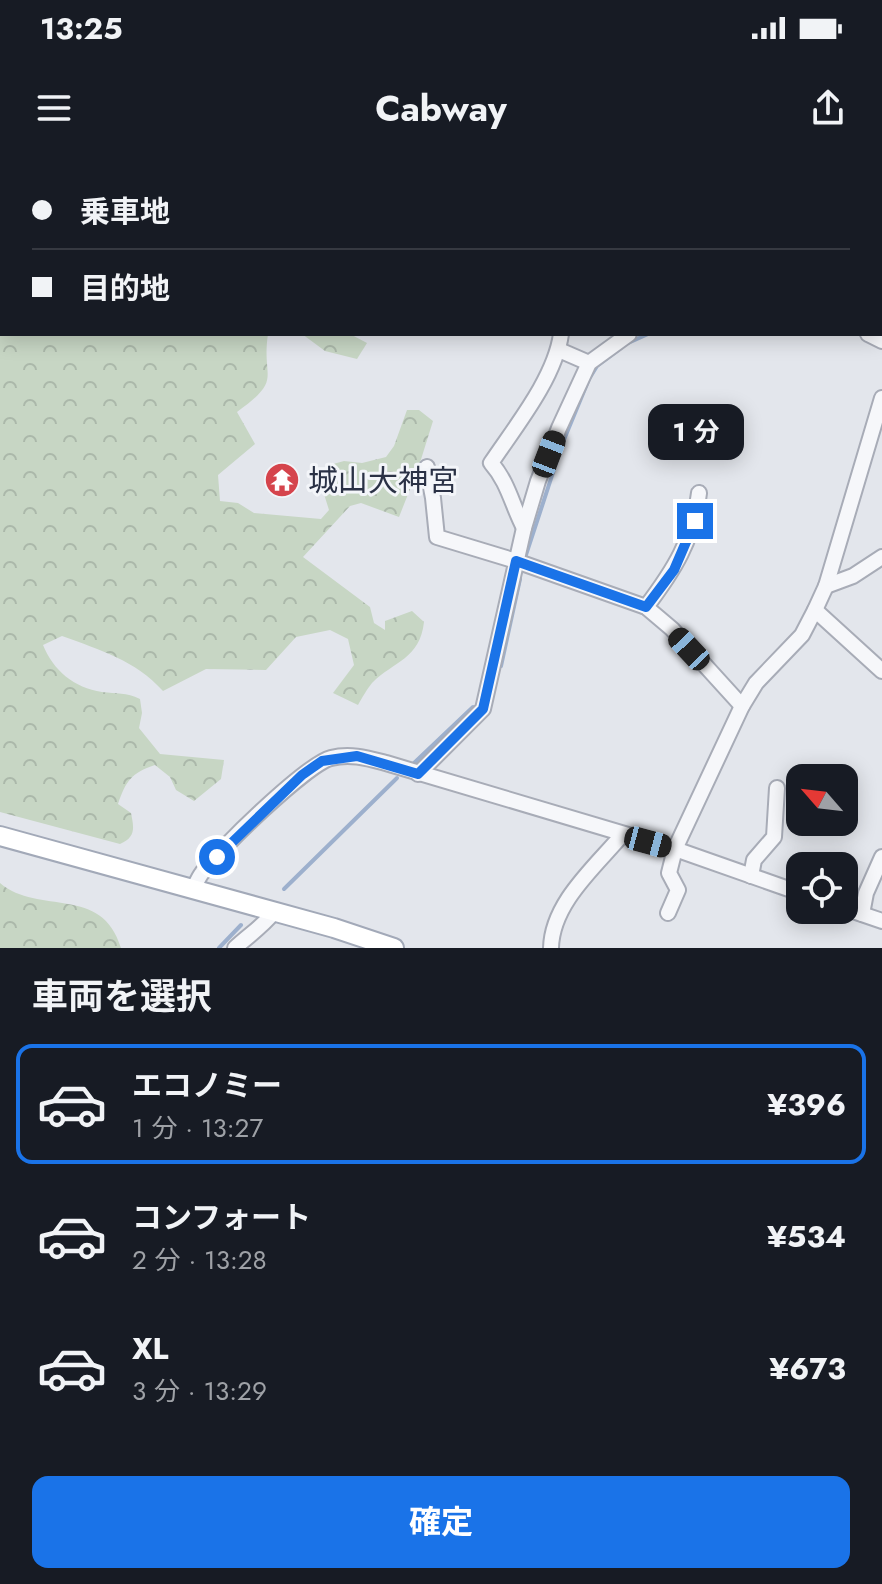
<!DOCTYPE html>
<html lang="ja">
<head>
<meta charset="utf-8">
<style>
	:root { --surface:#171b24; --page:#242831; --text:#f1f3f6; --muted:#9ea1a6; --line:#363941; --accent:#1a73e8 }
	body { margin:0; font-family:Jost,"Noto Sans JP",sans-serif; background:var(--page); color:var(--text); height:100vh; display:flex; flex-direction:column; font-size:30px; white-space:nowrap }
	* { box-sizing:border-box; margin:0 }
	p { font-size:26px; color:var(--muted) }
	.icon { flex:none; width:44px; height:44px; fill:none; stroke:currentColor; stroke-width:2; stroke-linecap:round; stroke-linejoin:round }
	.map { position:relative; height:788px; overflow:hidden }
	.side { display:flex; flex-direction:column; background:var(--surface); flex:1 }
	.side>* { flex:none }
	.banner { position:absolute; left:0px; top:0px; width:882px; height:176px; box-shadow:0 4px 20px #0003; display:grid; align-content:center; height:176px; padding:0 32px; background:var(--surface) }
	.needle { width:52px; rotate:298deg }
	.tools { position:absolute; left:786px; top:604px; display:grid; gap:16px }
	.tools a { display:grid; place-items:center; width:72px; height:72px; border-radius:16px; background:var(--surface); box-shadow:0 4px 20px #0003; font-size:40px }
	.end { position:absolute; width:36px; height:36px; margin:-18px; border:10px solid #1a73e8; background:#fff; box-shadow:0 0 0 4px #fff }
	.from { border-radius:50% }
	.bubble { position:absolute; height:56px; border-radius:16px; background:var(--surface); box-shadow:0 4px 20px #0003; font-size:26px; font-weight:700; line-height:56px; text-align:center }
	.car { position:absolute; width:24px; height:48px; margin:-24px -12px; border-radius:10px; box-shadow:0 0 6px 2px #0007; background:linear-gradient(#222 24%,#8ab4d8 0 40%,#222 0 76%,#8ab4d8 0 86%,#222 0) }
	.banner b { display:flex; align-items:center; gap:28px; height:76px; font-size:30px }
	.banner b+b { border-top:2px solid var(--line) }
	.banner i { width:20px; height:20px; background:var(--text) }
	ul { padding:0; list-style:none }
	li { display:flex; align-items:center; gap:24px; height:120px; margin:0 16px 12px; padding:0 16px; border:4px solid transparent; border-radius:16px }
	li div { flex:1 }
	li b { display:block; font-size:30px }
	li em { font-style:normal; font-weight:700 }
	li.current { border-color:var(--accent) }
	li>.icon { width:72px; height:72px; stroke-width:1.5 }
	h2 { padding:0 32px; font-size:36px; line-height:96px }
	.button { display:flex; gap:16px; margin-top:auto; padding:16px 32px }
	.button a { flex:1; height:92px; border-radius:16px; background:var(--accent); color:#fff; font-size:32px; font-weight:700; line-height:92px; text-align:center }
	.status { display:flex; justify-content:space-between; align-items:center; height:56px; padding:0 40px; background:var(--surface); direction:ltr }
	.status svg { height:22px; fill:currentColor }
	header { display:flex; justify-content:space-between; align-items:center; height:104px; padding:0 32px; background:var(--surface); font-size:36px; font-weight:700 }
	.map>svg:first-child { display:block }
	.forest { fill:url(#forest-crowns) }
	.lines { fill:none; stroke-linecap:round; stroke-linejoin:round }
	.stream { stroke:#9db0cd; stroke-width:4 }
	.minor-casing { stroke:#a8acb7; stroke-width:18 }
	.major-casing { stroke:#a2a9b8; stroke-width:22 }
	.minor { stroke:#f6f7fa; stroke-width:14 }
	.major { stroke:#fff; stroke-width:18 }
	.route { stroke:#1a73e8; stroke-width:10 }
	.labels { text-anchor:middle; dominant-baseline:central; stroke-width:6; stroke-linejoin:round; paint-order:stroke }
	.poi-label { font-size:30px; fill:#2a3145; stroke:#f3f5f9; text-anchor:start }
</style>
</head>
<body>
<div class="status"><b>13:25</b><svg viewBox="0 0 49 12"><path d="M0 12V9h3v3zM5 12V6h3v6zM10 12V3h3v9zM15 12V0h3v12zM26 1h20v11H26zM47 4h2v5h-2z"/></svg></div>
<header><svg class="icon" aria-label="menu" viewBox="0 0 24 24"><path d="M4 6h16M4 12h16M4 18h16"/></svg>Cabway<svg class="icon" aria-label="share" viewBox="0 0 24 24"><path d="M12 15V3M7 8l5-5 5 5M5 13v7h14v-7"/></svg></header>
<div class="map">
<svg width="882" height="788" viewBox="0 0 882 788">
	<defs>
		<pattern id="forest-crowns" width="20" height="18" patternUnits="userSpaceOnUse" patternTransform="scale(2)"><rect width="20" height="18" fill="#c7d6c4"/><path d="M2 6a3 3 0 1 1 6 0M12 15a3 3 0 1 1 6 0" fill="none" stroke="#abb8aa"/></pattern>
	</defs>
	<rect width="100%" height="100%" fill="#e3e6ec"/>
	<g class="forest">
		<path d="M0 0 156 2H2V174H268C261 220 284 218 237 252L255 284 218 315 220 341 238 343 254 353 321 359 329 350 323 331 326 306 344 301 362 303 386 297 394 286 407 250H419L433 261 418 309 399 357 361 343 350 346 303 397 370 447 374 463 385 470V461L412 451 424 462C420 499 394 501 372 523 367 529 362 538 358 545L333 533 354 505 348 479 330 470 296 477 266 510 206 509 163 531C135 500 100 490 62 476L43 485C53 510 74 528 102 532 117 534 126 532 140 539L142 553 139 568 160 594 224 600 221 619 194 641 176 630 170 617 155 605C131 613 126 621 118 644L131 653C134 668 136 677 120 684L0 652Z"/>
		<path d="M302 174H350L367 183 357 199 325 191Z"/>
		<path d="M0 723C39 756 102 724 121 788H0Z"/>
	</g>
	<g class="lines">
		<g class="stream">
			<path d="M880 47 882 46"/>
			<path d="M628 183 648 174"/>
			<path d="M525 398 563 282 589 219 597 206 621 188"/>
			<path d="M501 506 520 419"/>
			<path d="M413 604 473 547"/>
			<path d="M284 729 397 618"/>
			<path d="M219 788 241 765"/>
		</g>
		<g class="minor-casing">
			<g id="minor">
				<path d="M596 0 599 2"/>
				<path d="M880 36H882"/>
				<path d="M868 174 882 181"/>
				<path d="M559 190 589 203"/>
				<path d="M427 307 433 338 437 377 516 401 646 447 672 469 742 546"/>
				<path d="M524 368C512 345 508 322 491 303 515 267 555 218 561 174"/>
				<path d="M826 426 853 416 882 397"/>
				<path d="M646 447C674 410 693 380 699 333"/>
				<path d="M815 450 882 511"/>
				<path d="M418 614 483 549 524 368 538 321 559 268 589 203 629 174"/>
				<path d="M751 716 754 700 774 677 777 628"/>
				<path d="M193 730C196 724 198 718 202 713 218 690 307 604 331 598 350 593 367 598 386 603L675 689 800 733"/>
				<path d="M844 748 882 761"/>
				<path d="M668 753 678 730 669 713 675 689 742 546 756 523 802 475 815 450 826 426 882 238"/>
				<path d="M862 754 866 733 882 697"/>
				<path d="M235 788C249 775 262 767 274 752"/>
				<path d="M551 788C552 743 595 707 622 675"/>
			</g>
		</g>
		<g class="major-casing">
			<path id="major" d="M0 676 334 768 394 788"/>
		</g>
		<use href="#minor" class="minor"/>
		<use href="#major" class="major"/>
	</g>
	<g class="lines">
		<path class="route" d="M217 697 302 615 322 601 357 596 418 614 483 549 516 401 646 447 674 410 695 361"/>
	</g>
	<defs>
		<g id="temple-disc" transform="scale(1.8)"><circle r="9.5" fill="#d5444c" stroke="#f3f5f9"/><path d="M0-6L5-2H3V0L6.5 2.5H4V6H1.5V3h-3V6H-4V2.5H-6.5L-3 0V-2H-5Z" fill="#fff"/></g>
	</defs>
	<g fill-rule="evenodd">
		<use href="#temple-disc" x="282" y="320"/>
	</g>
	<g class="labels">
		<g class="poi-label">
			<text x="308" y="320">城山大神宮</text>
		</g>
	</g>
</svg>
<div class="tools">
<a><svg class="needle" viewBox="-14 -14 28 28"><path d="M0-13l5 13h-10z" fill="#e53935"/><path d="M0 13l5-13h-10z" fill="#9ea1a6"/></svg></a>
<a><svg class="icon" aria-label="locate" viewBox="0 0 24 24"><circle cx="12" cy="12" r="6"/><path d="M12 2v4M12 18v4M2 12h4M18 12h4"/></svg></a>
</div>
<i class="end from" style="left:217px;top:697px"></i>
<i class="end" style="left:695px;top:361px"></i>
<div class="bubble" style="left:648px;top:244px;width:96px">1 分</div>
<i class="car" style="left:549px;top:294px;rotate:21deg"></i>
<i class="car" style="left:689px;top:489px;rotate:317deg"></i>
<i class="car" style="left:648px;top:682px;rotate:105deg"></i>
<div class="banner">
<b><i class="from"></i>乗車地</b>
<b><i></i>目的地</b>
</div>
</div>
<section class="side">
<h2>車両を選択</h2>
<ul>
<li class="current"><svg class="icon" aria-label="car" viewBox="0 0 24 24"><path d="M5 17H2v-5l4-1 3-4h7l3 4 3 1v5h-3M9 17h6M6 11h13"/><circle cx="7" cy="17" r="2"/><circle cx="17" cy="17" r="2"/></svg><div><b>エコノミー</b><p>1 分 · 13:27</p></div><em>¥396</em></li>
<li><svg class="icon" aria-label="car" viewBox="0 0 24 24"><path d="M5 17H2v-5l4-1 3-4h7l3 4 3 1v5h-3M9 17h6M6 11h13"/><circle cx="7" cy="17" r="2"/><circle cx="17" cy="17" r="2"/></svg><div><b>コンフォート</b><p>2 分 · 13:28</p></div><em>¥534</em></li>
<li><svg class="icon" aria-label="car" viewBox="0 0 24 24"><path d="M5 17H2v-5l4-1 3-4h7l3 4 3 1v5h-3M9 17h6M6 11h13"/><circle cx="7" cy="17" r="2"/><circle cx="17" cy="17" r="2"/></svg><div><b>XL</b><p>3 分 · 13:29</p></div><em>¥673</em></li>
</ul>
<div class="button"><a>確定</a></div>
</section>
</body>
</html>
